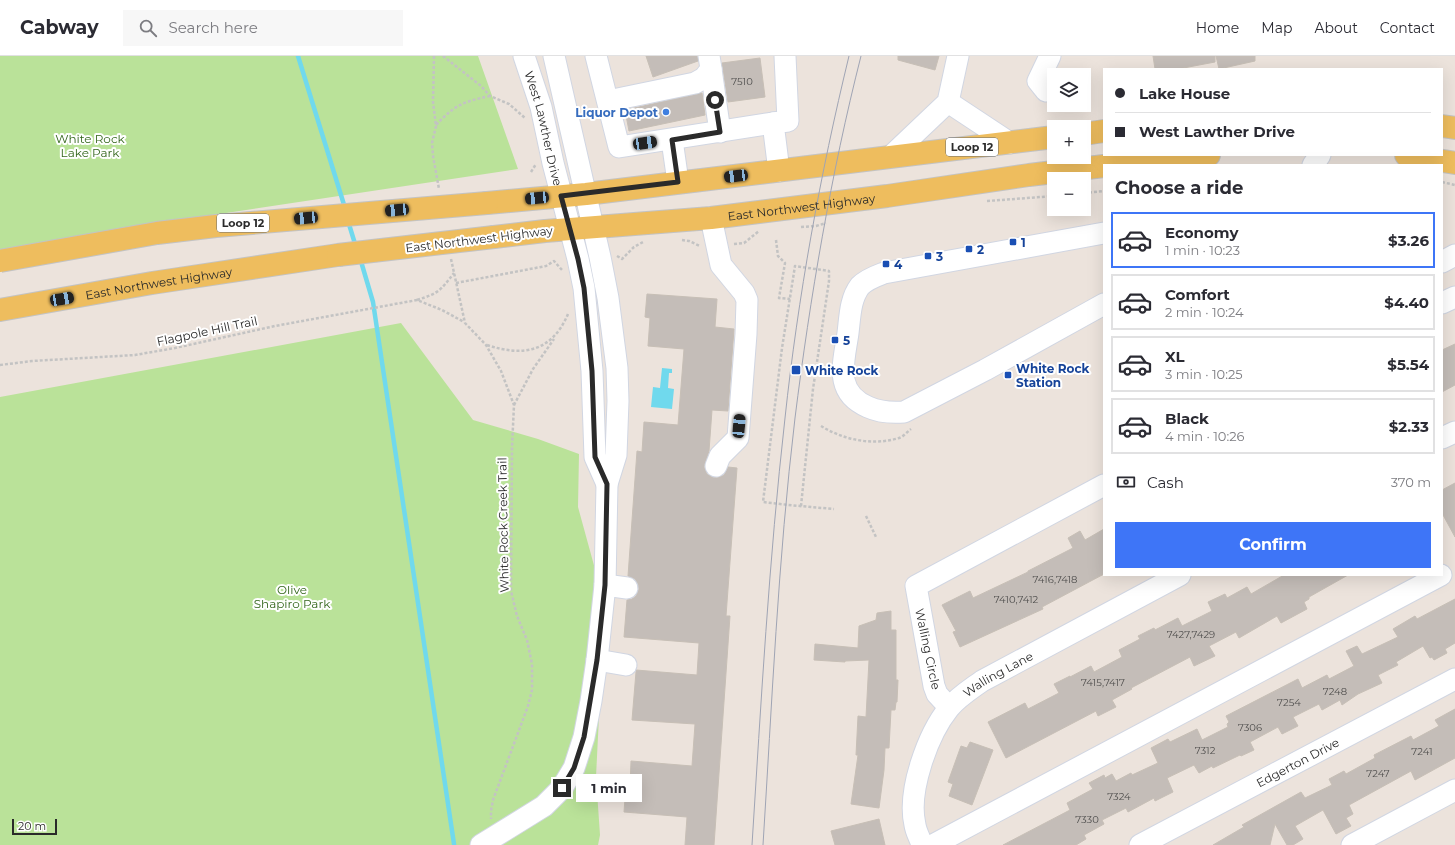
<!DOCTYPE html>
<html lang="en">
<head>
<meta charset="utf-8">
<style>
	:root { --surface:#fff; --page:#f7f7f7; --text:#2b2b33; --muted:#7c7c81; --line:#e1e1e2; --accent:#3e75f7 }
	body { margin:0; font-family:Montserrat,sans-serif; background:var(--page); color:var(--text); height:100vh; display:flex; flex-direction:column; font-size:15px; white-space:nowrap }
	* { box-sizing:border-box; margin:0 }
	p { font-size:13px; color:var(--muted) }
	.icon { flex:none; width:22px; height:22px; fill:none; stroke:currentColor; stroke-width:2; stroke-linecap:round; stroke-linejoin:round }
	.map { position:relative; flex:1; overflow:hidden }
	.details { position:absolute; left:1103px; top:108px; width:340px; height:412px; display:flex; flex-direction:column; background:var(--surface); border-radius:0px; box-shadow:0 4px 16px #0002 }
	.details>* { flex:none }
	.top-card { position:absolute; left:1103px; top:12px; width:340px; height:88px; border-radius:0px; box-shadow:0 4px 16px #0002; display:grid; align-content:center; height:88px; padding:0 12px; background:var(--surface) }
	.fabs { position:absolute; left:1047px; top:12px; display:grid; gap:8px }
	.fabs a { display:grid; place-items:center; width:44px; height:44px; border-radius:0px; background:var(--surface); box-shadow:0 4px 16px #0002; font-size:20px }
	.scale { position:absolute; left:12px; bottom:10px; width:45px; box-sizing:border-box; padding-left:4px; border:2px solid #2a2a2a; border-top:0; font-size:11px; line-height:14px; white-space:nowrap; color:#2a2a2a; -webkit-text-stroke:3px #fff; paint-order:stroke }
	.end { position:absolute; width:18px; height:18px; margin:-9px; border:5px solid #2a2a2a; background:#fff; box-shadow:0 0 0 2px #fff }
	.from { border-radius:50% }
	.bubble { position:absolute; height:28px; border-radius:0px; background:var(--surface); box-shadow:0 4px 16px #0002; font-size:13px; font-weight:700; line-height:28px; text-align:center }
	.car { position:absolute; width:12px; height:24px; margin:-12px -6px; border-radius:5px; box-shadow:0 0 3px 1px #0007; background:linear-gradient(#222 24%,#8ab4d8 0 40%,#222 0 76%,#8ab4d8 0 86%,#222 0) }
	.top-card b { display:flex; align-items:center; gap:14px; height:38px; font-size:15px }
	.top-card b+b { border-top:1px solid var(--line) }
	.top-card i { width:10px; height:10px; background:var(--text) }
	ul { padding:0; list-style:none }
	li { display:flex; align-items:center; gap:12px; height:56px; margin:0 8px 6px; padding:0 4px; border:2px solid var(--line); border-radius:0px }
	li div { flex:1 }
	li b { display:block; font-size:15px }
	li em { font-style:normal; font-weight:700 }
	li.on { border-color:var(--accent) }
	li>.icon { width:36px; height:36px; stroke-width:1.5 }
	h2 { padding:0 12px; font-size:18px; line-height:48px }
	.pay { display:flex; align-items:center; gap:10px; height:44px; padding:0 12px; font-size:15px }
	.pay p { margin-inline-start:auto }
	.action { display:flex; gap:8px; margin-top:auto; padding:8px 12px }
	.action a { flex:1; height:46px; border-radius:0px; background:var(--accent); color:#fff; font-size:16px; font-weight:700; line-height:46px; text-align:center }
	header { display:flex; align-items:center; gap:24px; box-sizing:border-box; height:56px; padding:0 20px; background:var(--surface); border-bottom:1px solid var(--line) }
	header strong { font-size:19px }
	nav { display:flex; gap:22px; margin-inline-start:auto; font-size:14px }
	.search { width:280px; height:36px; background:var(--page); display:flex; align-items:center; gap:10px; box-sizing:border-box; padding:0 14px; border-radius:0px; color:var(--muted); font-size:15px }
	.map>svg:first-child { display:block }
	.green { fill:#bae299 }
	.water { fill:#70d9ed }
	.lines { fill:none; stroke-linecap:round; stroke-linejoin:round }
	.stream { stroke:#70d9ed; stroke-width:4.5 }
	.building { fill:#c4bdb8; stroke:#c7bfb6 }
	.minor-casing { stroke:#d1d6e2; stroke-width:23 }
	.major-casing { stroke:#c3c3c3; stroke-width:24 }
	.path { stroke:#c3c3c3; stroke-width:2.5; stroke-dasharray:3 2; stroke-linecap:butt }
	.minor { stroke:#fff; stroke-width:21 }
	.major { stroke:#eebd5e; stroke-width:22 }
	.tram { stroke:#9fa4b4; stroke-width:1 }
	.major-bridge-casing { stroke:#c3c3c3; stroke-width:24; stroke-linecap:butt }
	.major-bridge { stroke:#eebd5e; stroke-width:22 }
	.route { stroke:#2a2a2a; stroke-width:5 }
	.shop-dot { fill:#3f7fe0; stroke:#fff; stroke-width:1.5 }
	.transit-dot { fill:#1a4fb4; stroke:#fff; stroke-width:1.5 }
	.labels { text-anchor:middle; dominant-baseline:central; stroke-width:4; stroke-linejoin:round; paint-order:stroke }
	.number-label { font-size:10px; fill:#504f4e }
	.shield { fill:#fff; stroke:#6a6a6a; stroke-width:1 }
	.shield-label { font-size:11px; font-weight:bold; fill:#2a2a2a }
	.shop-label { font-size:12px; font-weight:bold; fill:#366cbe; stroke:#fff; text-anchor:end }
	.street-label { font-size:12px; fill:#2a2a2a; stroke:#fff }
	.park-label { font-size:12px; fill:#33661b; stroke:#fff }
	.transit-label { font-size:12px; font-weight:bold; fill:#164399; stroke:#fff; text-anchor:start }
</style>
</head>
<body>
<header>
<strong>Cabway</strong>
<div class="search"><svg class="icon" aria-label="search" viewBox="0 0 24 24"><circle cx="10" cy="10" r="6"/><path d="M15 15l6 6"/></svg>Search here</div>
<nav><a>Home</a><a>Map</a><a>About</a><a>Contact</a></nav>
</header>
<div class="map">
<svg width="1455" height="789" viewBox="0 0 1455 789">
	<rect width="100%" height="100%" fill="#ece3dc"/>
	<g class="green">
		<path d="M0 0H478L518 113 114 174 0 196Z"/>
		<path d="M401 267 473 364 538 383 579 398 578 451 595 513 600 640 596 721 600 779 598 789H0V341Z"/>
	</g>
	<path class="water" d="M662 312 672 313V317H669L668 332 674 333 672 353 651 351 653 331 660 332Z"/>
	<g class="lines">
		<g class="stream">
			<path d="M298 0 345 152"/>
			<path d="M348 165 356 191"/>
			<path d="M360 202 373 246 454 788"/>
		</g>
	</g>
	<g class="building">
		<path d="M646 0H697L698 5 653 21Z"/>
		<path d="M898 0H939L935 14 898 4Z"/>
		<path d="M1153 0H1215V6L1178 13H1155Z"/>
		<path d="M1216 0H1255V5L1219 13Z"/>
		<path d="M760 2 765 41 728 46 722 7Z"/>
		<path d="M702 37 705 59 629 75 625 54Z"/>
		<path d="M647 238 717 243 715 271 734 273 728 355 712 354 709 395 704 411 707 418 712 421 717 422 724 419 728 411 737 412 726 560H730L714 789H685L687 761 624 756 626 729 630 730 631 705 692 710 695 668 632 664 636 616V614L697 619 699 587 624 581 627 544 632 543 636 540 639 533 638 528 635 523 628 520 637 395 642 396 644 366 678 369 684 293 648 290 650 262 645 261Z"/>
		<path d="M1455 288V329L1442 336V294Z"/>
		<path d="M1455 427V481L1442 457V434Z"/>
		<path d="M1104 473V518L1042 551 1043 553 960 591 953 576 956 575 942 549 970 535 973 542 1028 516V515L1073 492 1068 482 1080 475 1085 484Z"/>
		<path d="M1284 519H1348L1309 541V543L1304 546 1307 553 1281 567 1277 560 1239 582 1236 576 1209 590 1215 600 1194 610 1190 601 1131 632 1132 633 1112 644 1116 651 1098 660 1096 655 1006 702 988 666 1025 647 1028 653 1059 637 1054 628 1070 620V621L1091 610 1094 616 1122 601 1119 594 1140 583 1138 580 1154 572 1155 574 1178 562 1182 570 1212 555 1208 546 1225 538 1227 542 1247 531 1251 538Z"/>
		<path d="M1455 543V587L1445 593 1447 597 1434 604 1432 601 1430 602 1423 590 1396 606 1398 609 1378 619 1382 627 1358 638 1342 649 1340 644 1322 654 1319 648 1293 661 1298 670 1282 678 1278 671 1250 686 1254 694 1241 700 1240 699 1213 712 1212 710 1199 717 1194 709 1167 722 1173 736 1155 745 1154 742 1128 756 1126 752 1102 764 1104 768 1084 779 1086 783 1076 789H1003L1070 754 1067 747 1093 733 1089 727 1104 719 1105 722 1112 718 1116 725 1131 717 1132 719 1158 707 1151 692 1168 683 1170 686 1197 673 1202 684 1228 671 1227 668 1229 666 1226 660 1298 623 1302 632 1327 619 1329 623 1354 610 1346 595 1357 590 1362 598 1398 581 1393 573 1415 560 1417 563Z"/>
		<path d="M891 555V574H896V624H898L897 646H896L895 654H891L889 692H885L884 714 879 752 851 748 858 699H856L858 660 866 661 869 604 845 605V606L814 604 815 588 858 592 859 570 876 564 877 557Z"/>
		<path d="M1455 653V702L1415 724 1411 715 1349 749 1353 758 1346 762 1351 770 1336 778 1323 754 1295 770 1303 783 1293 789H1287L1275 768 1270 789H1213L1244 771 1242 769 1301 736 1305 742 1332 729 1329 723 1344 715 1346 718 1375 702 1374 699 1411 680 1413 684 1439 670 1435 664Z"/>
		<path d="M970 686 993 694 972 749 949 740 953 728 948 726 961 690 967 692Z"/>
		<path d="M879 763 885 789H835L831 775Z"/>
	</g>
	<g class="lines">
		<g class="minor-casing">
			<g id="minor">
				<path id="s1" d="M524 0 541 51 553 107 578 203 584 232 592 315 595 401 607 428"/>
				<path d="M596 0 619 91 773 67"/>
				<path d="M711 13 720 76"/>
				<path d="M1046 35 1038 25 1050 0"/>
				<path d="M608 45 695 27 704 22 711 13 709 0"/>
				<path d="M948 46 1010 87"/>
				<path d="M672 84 678 126"/>
				<path d="M890 101 948 46 958 0"/>
				<path d="M1313 109 1320 99"/>
				<path d="M779 115 773 67 788 65 785 0"/>
				<path d="M711 162 721 209 744 237 747 244 746 278 738 382 720 400 716 410"/>
				<path d="M1104 177 884 217C876 220 867 223 860 230 850 243 850 261 848 277 844 306 833 336 868 351 879 356 891 357 904 356L985 314 1104 248"/>
				<path d="M1442 206 1455 199"/>
				<path d="M1442 247 1455 241"/>
				<path d="M1442 382 1455 376"/>
				<path d="M605 529 627 532"/>
				<path d="M597 604 626 609"/>
				<path d="M949 651 937 638 934 630 916 530 1104 429"/>
				<path d="M481 789 544 750 562 732 574 712 584 681 591 645 597 604 605 529 607 428 616 399 618 345 617 312 608 242 600 201 554 0"/>
				<path id="s2" d="M922 789C920 782 916 776 915 769 907 735 928 678 949 652 958 641 971 633 982 625L1180 519"/>
				<path d="M933 789 1441 519"/>
				<path id="s3" d="M1140 789 1455 623"/>
				<path d="M1352 789 1455 734"/>
			</g>
		</g>
		<g class="major-casing">
			<g id="major">
				<path d="M1442 70 1455 72"/>
				<path d="M1084 78 1104 75"/>
				<path d="M1406 99 1455 107"/>
				<path d="M1115 109 1209 99"/>
				<path d="M487 147 586 138 1054 81"/>
				<path id="s4" d="M494 181 545 175 711 162 887 140 1029 119 1104 110"/>
				<path id="s5" d="M0 254 152 227 338 199"/>
			</g>
		</g>
		<g class="path">
			<path d="M434 0 433 46 436 70 432 87 433 100 439 133"/>
			<path d="M443 0 481 30 490 40 509 48 525 62"/>
			<path d="M436 69C455 49 462 46 490 40"/>
			<path d="M531 116 536 108"/>
			<path d="M1442 126 1455 129"/>
			<path d="M1084 137 1104 135"/>
			<path d="M987 145 1054 140"/>
			<path d="M801 171 816 170 826 167"/>
			<path d="M682 184 689 185 700 190"/>
			<path d="M776 184 778 200 785 207 779 242 790 243"/>
			<path d="M734 188 744 187 759 175"/>
			<path d="M617 200 622 203 634 191 643 186"/>
			<path d="M451 203 465 267 486 289 501 315 514 349 512 391 511 535 517 560 527 584 532 608V634L528 650 493 744 491 755V763"/>
			<path d="M456 227 546 210 554 205 562 214"/>
			<path d="M417 244C439 237 440 235 454 217"/>
			<path d="M487 289C523 301 552 296 568 258"/>
			<path d="M0 309 32 305 135 299 175 292 275 270 417 244 442 254 464 266"/>
			<path d="M514 349 533 313 554 283"/>
			<path d="M821 370C844 384 873 390 899 382 903 381 907 376 911 373"/>
			<path d="M801 450 813 333 829 225V215L795 210 782 292 763 446C787 449 810 451 834 453"/>
			<path d="M866 460 876 481"/>
		</g>
		<use href="#minor" class="minor"/>
		<use href="#major" class="major"/>
		<g class="tram">
			<path d="M752 789C761 647 769 504 785 362 798 241 820 119 849 0"/>
			<path d="M763 789C772 647 778 504 795 362 810 242 831 118 861 0"/>
		</g>
		<g class="major-bridge-casing">
			<g id="major-bridge">
				<path d="M338 199 494 181"/>
				<path d="M0 205 157 177 216 170 487 147"/>
			</g>
		</g>
		<use href="#major-bridge" class="major-bridge"/>
	</g>
	<g class="lines">
		<path class="route" d="M562 732 574 712 584 681 597 604 605 529 607 428 595 401 592 315 584 232 578 203 561 140 678 126 672 84 720 76 715 44"/>
	</g>
	<circle class="shop-dot" cx="666" cy="56" r="4"/>
	<g class="transit-dot">
		<rect x="1009" y="182" width="8" height="8" rx="2"/>
		<rect x="965" y="189" width="8" height="8" rx="2"/>
		<rect x="924" y="196" width="8" height="8" rx="2"/>
		<rect x="882" y="204" width="8" height="8" rx="2"/>
		<rect x="831" y="280" width="8" height="8" rx="2"/>
		<rect x="791" y="309" width="10" height="10" rx="2"/>
		<rect x="1004" y="315" width="8" height="8" rx="2"/>
	</g>
	<g class="labels">
		<g class="number-label">
			<text x="742" y="25">7510</text>
			<text x="1055" y="523">7416,7418</text>
			<text x="1016" y="543">7410,7412</text>
			<text x="1191" y="578">7427,7429</text>
			<text x="1103" y="626">7415,7417</text>
			<text x="1335" y="635">7248</text>
			<text x="1289" y="646">7254</text>
			<text x="1250" y="671">7306</text>
			<text x="1205" y="694">7312</text>
			<text x="1422" y="695">7241</text>
			<text x="1378" y="717">7247</text>
			<text x="1119" y="740">7324</text>
			<text x="1087" y="763">7330</text>
		</g>
		<g class="shield">
			<rect x="946" y="82" width="52" height="18" rx="3"/>
			<rect x="217" y="158" width="52" height="18" rx="3"/>
		</g>
		<g class="shield-label">
			<text x="972" y="91">Loop 12</text>
			<text x="243" y="167">Loop 12</text>
		</g>
		<g class="shop-label">
			<text x="658" y="56">Liquor Depot</text>
		</g>
		<g class="street-label">
			<text stroke="none"><textPath href="#s1" startOffset="75">West Lawther Drive</textPath></text>
			<text stroke="none"><textPath href="#s4" startOffset="309">East Northwest Highway</textPath></text>
			<text transform="translate(479 183) rotate(-7)">East Northwest Highway</text>
			<text stroke="none"><textPath href="#s5" startOffset="161">East Northwest Highway</textPath></text>
			<text transform="translate(207 275) rotate(-12)">Flagpole Hill Trail</text>
			<text transform="translate(503 469) rotate(-91)">White Rock Creek Trail</text>
			<text transform="translate(928 593) rotate(78)">Walling Circle</text>
			<text stroke="none"><textPath href="#s2" startOffset="206">Walling Lane</textPath></text>
			<text stroke="none"><textPath href="#s3" startOffset="178">Edgerton Drive</textPath></text>
		</g>
		<g class="park-label">
			<text x="90" y="82">White Rock<tspan x="90" dy="14">Lake Park</tspan></text>
			<text x="292" y="533">Olive<tspan x="292" dy="14">Shapiro Park</tspan></text>
		</g>
		<g class="transit-label">
			<text x="1021" y="186">1</text>
			<text x="977" y="193">2</text>
			<text x="936" y="200">3</text>
			<text x="894" y="208">4</text>
			<text x="843" y="284">5</text>
			<text x="1016" y="312">White Rock<tspan x="1016" dy="14">Station</tspan></text>
			<text x="805" y="314">White Rock</text>
		</g>
	</g>
</svg>
<div class="fabs">
<a><svg class="icon" aria-label="layers" viewBox="0 0 24 24"><path d="M12 4l9 5-9 5-9-5zM3 14l9 5 9-5"/></svg></a>
<a>+</a>
<a>−</a>
</div>
<div class="scale">20 m</div>
<i class="end from" style="left:715px;top:44px"></i>
<i class="end" style="left:562px;top:732px"></i>
<div class="bubble" style="left:576px;top:718px;width:66px">1 min</div>
<i class="car" style="left:645px;top:87px;rotate:82deg"></i>
<i class="car" style="left:736px;top:120px;rotate:263deg"></i>
<i class="car" style="left:537px;top:142px;rotate:265deg"></i>
<i class="car" style="left:397px;top:154px;rotate:265deg"></i>
<i class="car" style="left:306px;top:162px;rotate:265deg"></i>
<i class="car" style="left:62px;top:243px;rotate:80deg"></i>
<i class="car" style="left:739px;top:370px;rotate:5deg"></i>
<div class="top-card">
<b><i class="from"></i>Lake House</b>
<b><i></i>West Lawther Drive</b>
</div>
<section class="details">
<h2>Choose a ride</h2>
<ul>
<li class="on"><svg class="icon" aria-label="car" viewBox="0 0 24 24"><path d="M5 17H2v-5l4-1 3-4h7l3 4 3 1v5h-3M9 17h6M6 11h13"/><circle cx="7" cy="17" r="2"/><circle cx="17" cy="17" r="2"/></svg><div><b>Economy</b><p>1 min · 10:23</p></div><em>$3.26</em></li>
<li><svg class="icon" aria-label="car" viewBox="0 0 24 24"><path d="M5 17H2v-5l4-1 3-4h7l3 4 3 1v5h-3M9 17h6M6 11h13"/><circle cx="7" cy="17" r="2"/><circle cx="17" cy="17" r="2"/></svg><div><b>Comfort</b><p>2 min · 10:24</p></div><em>$4.40</em></li>
<li><svg class="icon" aria-label="car" viewBox="0 0 24 24"><path d="M5 17H2v-5l4-1 3-4h7l3 4 3 1v5h-3M9 17h6M6 11h13"/><circle cx="7" cy="17" r="2"/><circle cx="17" cy="17" r="2"/></svg><div><b>XL</b><p>3 min · 10:25</p></div><em>$5.54</em></li>
<li><svg class="icon" aria-label="car" viewBox="0 0 24 24"><path d="M5 17H2v-5l4-1 3-4h7l3 4 3 1v5h-3M9 17h6M6 11h13"/><circle cx="7" cy="17" r="2"/><circle cx="17" cy="17" r="2"/></svg><div><b>Black</b><p>4 min · 10:26</p></div><em>$2.33</em></li>
</ul>
<div class="pay"><svg class="icon" aria-label="cash" viewBox="0 0 24 24"><path d="M3 7h18v10H3z"/><circle cx="12" cy="12" r="2"/></svg>Cash<p>370 m</p></div>
<div class="action"><a>Confirm</a></div>
</section>
</div>
</body>
</html>
